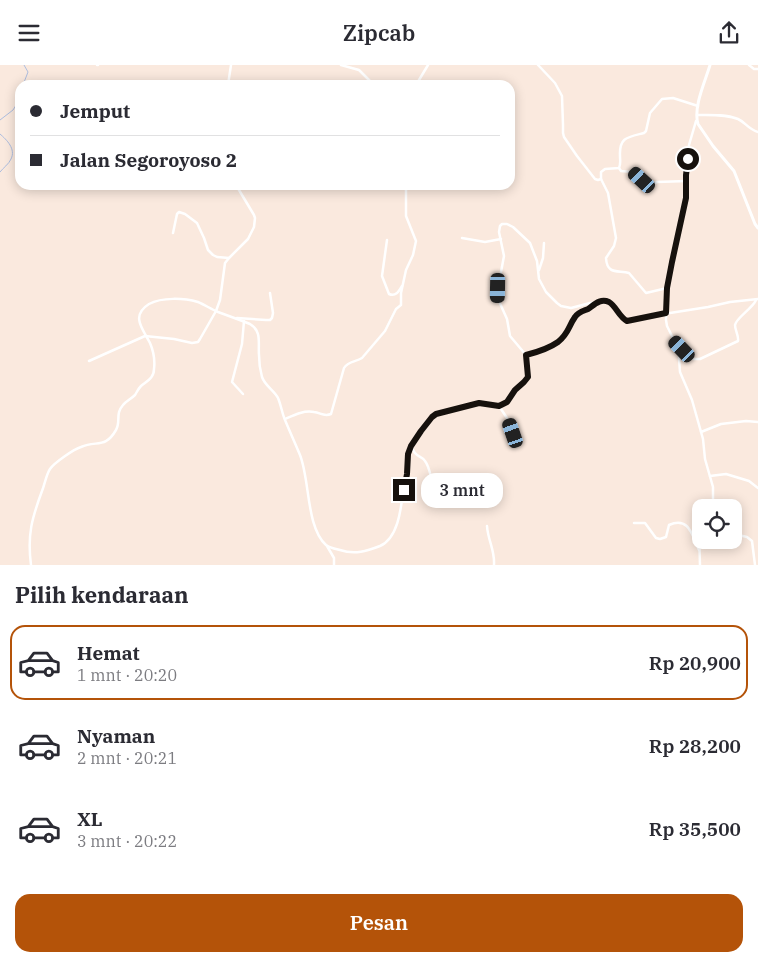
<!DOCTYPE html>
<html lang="id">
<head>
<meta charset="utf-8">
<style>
	:root { --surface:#fff; --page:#f2f2f3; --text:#2b2b33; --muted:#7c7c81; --line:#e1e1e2; --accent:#b45309 }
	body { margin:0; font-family:"IBM Plex Serif",serif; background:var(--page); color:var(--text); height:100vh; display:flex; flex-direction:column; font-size:19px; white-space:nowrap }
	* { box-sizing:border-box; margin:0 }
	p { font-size:16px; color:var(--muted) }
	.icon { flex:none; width:28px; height:28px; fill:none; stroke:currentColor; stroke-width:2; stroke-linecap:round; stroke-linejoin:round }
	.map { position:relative; height:500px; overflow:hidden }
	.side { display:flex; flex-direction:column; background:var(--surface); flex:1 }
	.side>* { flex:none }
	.banner { position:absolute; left:15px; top:15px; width:500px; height:110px; border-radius:15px; box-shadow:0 2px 12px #0003; display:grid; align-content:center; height:110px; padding:0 15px; background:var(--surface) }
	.buttons { position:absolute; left:692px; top:434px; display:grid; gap:10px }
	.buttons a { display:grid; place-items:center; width:50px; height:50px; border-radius:10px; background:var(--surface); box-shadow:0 2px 12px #0003; font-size:25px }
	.end { position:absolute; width:22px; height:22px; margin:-11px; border:6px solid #16110d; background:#fff; box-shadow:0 0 0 2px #fff }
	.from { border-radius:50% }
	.bubble { position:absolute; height:35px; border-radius:15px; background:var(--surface); box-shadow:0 2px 12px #0003; font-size:16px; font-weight:600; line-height:35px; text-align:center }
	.car { position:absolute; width:15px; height:30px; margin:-15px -8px; border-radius:6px; box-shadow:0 0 4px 1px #0007; background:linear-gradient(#222 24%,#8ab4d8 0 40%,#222 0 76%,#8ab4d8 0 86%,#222 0) }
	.banner b { display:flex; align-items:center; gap:18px; height:48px; font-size:19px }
	.banner b+b { border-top:1px solid var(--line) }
	.banner i { width:12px; height:12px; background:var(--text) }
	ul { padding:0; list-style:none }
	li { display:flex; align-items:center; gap:15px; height:75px; margin:0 10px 8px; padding:0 5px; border:2px solid transparent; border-radius:15px }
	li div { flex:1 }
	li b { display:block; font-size:19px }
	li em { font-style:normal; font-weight:600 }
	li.current { border-color:var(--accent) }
	li>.icon { width:45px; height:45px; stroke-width:1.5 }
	h2 { padding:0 15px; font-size:22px; line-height:60px }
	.button { display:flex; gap:10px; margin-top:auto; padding:10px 15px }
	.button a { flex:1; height:58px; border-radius:15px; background:var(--accent); color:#fff; font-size:20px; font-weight:600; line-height:58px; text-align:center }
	header { display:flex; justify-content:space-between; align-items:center; height:65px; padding:0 15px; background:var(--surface); font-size:22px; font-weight:600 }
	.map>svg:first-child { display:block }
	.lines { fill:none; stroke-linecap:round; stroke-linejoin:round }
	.stream { stroke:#adbdde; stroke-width:1 }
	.street { stroke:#fff; stroke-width:2.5 }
	.secondary { stroke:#fff; stroke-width:3 }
	.route { stroke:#16110d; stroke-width:6 }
</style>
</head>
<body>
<header><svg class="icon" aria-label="menu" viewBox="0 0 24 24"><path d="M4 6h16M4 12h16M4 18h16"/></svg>Zipcab<svg class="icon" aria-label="share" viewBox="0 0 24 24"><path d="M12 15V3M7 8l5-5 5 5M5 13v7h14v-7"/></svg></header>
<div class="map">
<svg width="758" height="500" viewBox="0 0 758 500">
	<rect width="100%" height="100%" fill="#fae9de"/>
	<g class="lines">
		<g class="stream">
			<path d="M23 20 28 7 24 0"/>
			<path d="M0 55 13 45 20 34"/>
			<path d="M0 69C7 75 16 84 11 94 9 99 3 103 0 107"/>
		</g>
		<g class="street">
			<path d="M97 0H98"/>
			<path d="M341 0 359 5 374 20"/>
			<path d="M538 0 555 18 562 31 563 60V68L564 72 577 91 595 114 598 115 601 114"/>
			<path d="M749 0 754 4H758"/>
			<path d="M228 20 231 0"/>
			<path d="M416 20 428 0"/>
			<path d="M697 50C710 50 725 49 738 54 745 57 748 64 758 67"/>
			<path d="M696 56 689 80 687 110 686 133 671 203 667 223 666 255 667 261 674 275 693 294H700L738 276C739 271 735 265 735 260 736 253 753 243 756 235"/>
			<path d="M619 103 621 106 632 107 648 121 657 117 687 116"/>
			<path d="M173 168 177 149 179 147 185 149 197 158 204 173 208 185 213 190 217 192 229 193"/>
			<path d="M462 173 485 177 501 174"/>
			<path d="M387 175 382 211 389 229C396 232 399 226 402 221"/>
			<path d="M539 205 543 193 544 178"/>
			<path d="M667 223 646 228 629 208C618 205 607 210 606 193L614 181 616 173 608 128 601 114V107L605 104 619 103C621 99 620 96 620 91 619 72 628 72 644 68L646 66 650 48 662 34 673 33 698 41"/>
			<path d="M237 253 266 255H270L272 253 273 248 270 228"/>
			<path d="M683 284 679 293 680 307 692 335 703 374 705 394 713 422V434L711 442"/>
			<path d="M526 290 543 286 557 278 568 268 576 250 589 243 595 237"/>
			<path d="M89 296 145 271 174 274 192 278 198 277 200 274 216 246 220 235 225 198 229 193 248 174 254 162 255 153 254 150 236 120"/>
			<path d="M243 329 232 317 242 279 244 256"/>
			<path d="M499 341 507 353 513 368"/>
			<path d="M285 354C294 350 304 345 314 347 321 348 324 352 331 349L344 303C348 296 356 297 362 293L385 266 396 244 401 240V228L406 205 413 190 416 176 406 151V120"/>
			<path d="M701 367 721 359 746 356 758 357"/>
			<path d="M411 381C412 383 414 387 415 388 418 392 423 392 425 396 431 404 430 415 435 422L458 429 467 435"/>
			<path d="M710 411 726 409 749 416 758 423"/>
			<path d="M634 458H645L656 473 660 474 666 472 669 460C689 451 692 470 699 485"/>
			<path d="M487 461C488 476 495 485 494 500"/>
			<path d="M734 469 747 472 752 476 755 500"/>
			<path d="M327 481 334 493V500"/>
			<path d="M31 500C27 470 32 453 42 426 45 419 46 410 50 404 54 398 74 384 81 382 97 375 105 384 116 365 121 356 115 349 123 340 126 336 131 334 135 330 137 327 138 324 141 321 147 316 154 313 154 304 155 296 153 285 150 278 143 264 130 251 149 239 162 232 184 233 198 237 205 240 211 244 218 247 229 251 240 255 250 259 262 266 258 278 259 290 259 297 260 305 262 312 265 321 274 325 278 333 281 340 282 348 285 355 290 367 295 378 300 390 310 415 306 462 326 480 330 483 336 484 340 485 355 490 367 486 380 481 398 473 401 444 403 427 404 421 406 415 407 408 408 402 407 395 408 389 411 378 426 355 436 349L479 338 499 341 507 337 515 325 524 317 528 312 526 290 510 271 507 254 498 234V223L504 191 499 167 500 161 502 159H507L513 162 530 178 537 196 539 214 546 227 557 238 561 241 571 243 590 238 609 237 624 255 629 257 651 251 708 242 730 237 758 234"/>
			<path d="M700 500 699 466 701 458"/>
		</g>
		<path class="secondary" d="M710 0C705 17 693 42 698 59L713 81 734 106 755 159 758 163"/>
	</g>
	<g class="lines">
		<path class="route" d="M404 425 407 409 408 389 411 381 421 366 432 352 436 349 479 338 499 341 507 337 515 325 524 317 528 312 526 290C538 287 548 284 558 277 569 268 568 262 575 252 578 247 583 246 588 244 594 240 600 233 609 237 616 241 619 252 627 256L666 248 667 223 672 197 686 133V110L688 94"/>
	</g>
</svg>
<div class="buttons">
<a><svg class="icon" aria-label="locate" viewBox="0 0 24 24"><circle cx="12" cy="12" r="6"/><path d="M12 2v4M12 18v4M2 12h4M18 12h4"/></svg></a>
</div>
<i class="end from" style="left:688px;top:94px"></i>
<i class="end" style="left:404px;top:425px"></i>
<div class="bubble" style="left:421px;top:408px;width:82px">3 mnt</div>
<i class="car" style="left:642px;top:115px;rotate:313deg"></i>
<i class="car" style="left:498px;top:223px;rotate:181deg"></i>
<i class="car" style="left:682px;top:284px;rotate:316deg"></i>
<i class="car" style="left:513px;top:368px;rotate:341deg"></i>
<div class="banner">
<b><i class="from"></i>Jemput</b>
<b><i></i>Jalan Segoroyoso 2</b>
</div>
</div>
<section class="side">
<h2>Pilih kendaraan</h2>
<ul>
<li class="current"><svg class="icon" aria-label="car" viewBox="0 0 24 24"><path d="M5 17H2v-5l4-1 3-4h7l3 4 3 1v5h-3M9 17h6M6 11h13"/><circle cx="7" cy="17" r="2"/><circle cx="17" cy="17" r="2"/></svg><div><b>Hemat</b><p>1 mnt · 20:20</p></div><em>Rp 20,900</em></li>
<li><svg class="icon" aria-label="car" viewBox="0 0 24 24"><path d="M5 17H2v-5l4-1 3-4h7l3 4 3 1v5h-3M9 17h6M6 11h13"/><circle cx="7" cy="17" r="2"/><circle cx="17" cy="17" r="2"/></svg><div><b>Nyaman</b><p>2 mnt · 20:21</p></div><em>Rp 28,200</em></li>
<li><svg class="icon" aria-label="car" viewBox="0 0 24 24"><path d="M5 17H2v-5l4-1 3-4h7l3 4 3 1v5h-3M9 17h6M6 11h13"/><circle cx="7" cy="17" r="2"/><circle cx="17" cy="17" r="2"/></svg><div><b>XL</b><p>3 mnt · 20:22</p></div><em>Rp 35,500</em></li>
</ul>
<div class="button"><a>Pesan</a></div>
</section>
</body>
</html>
